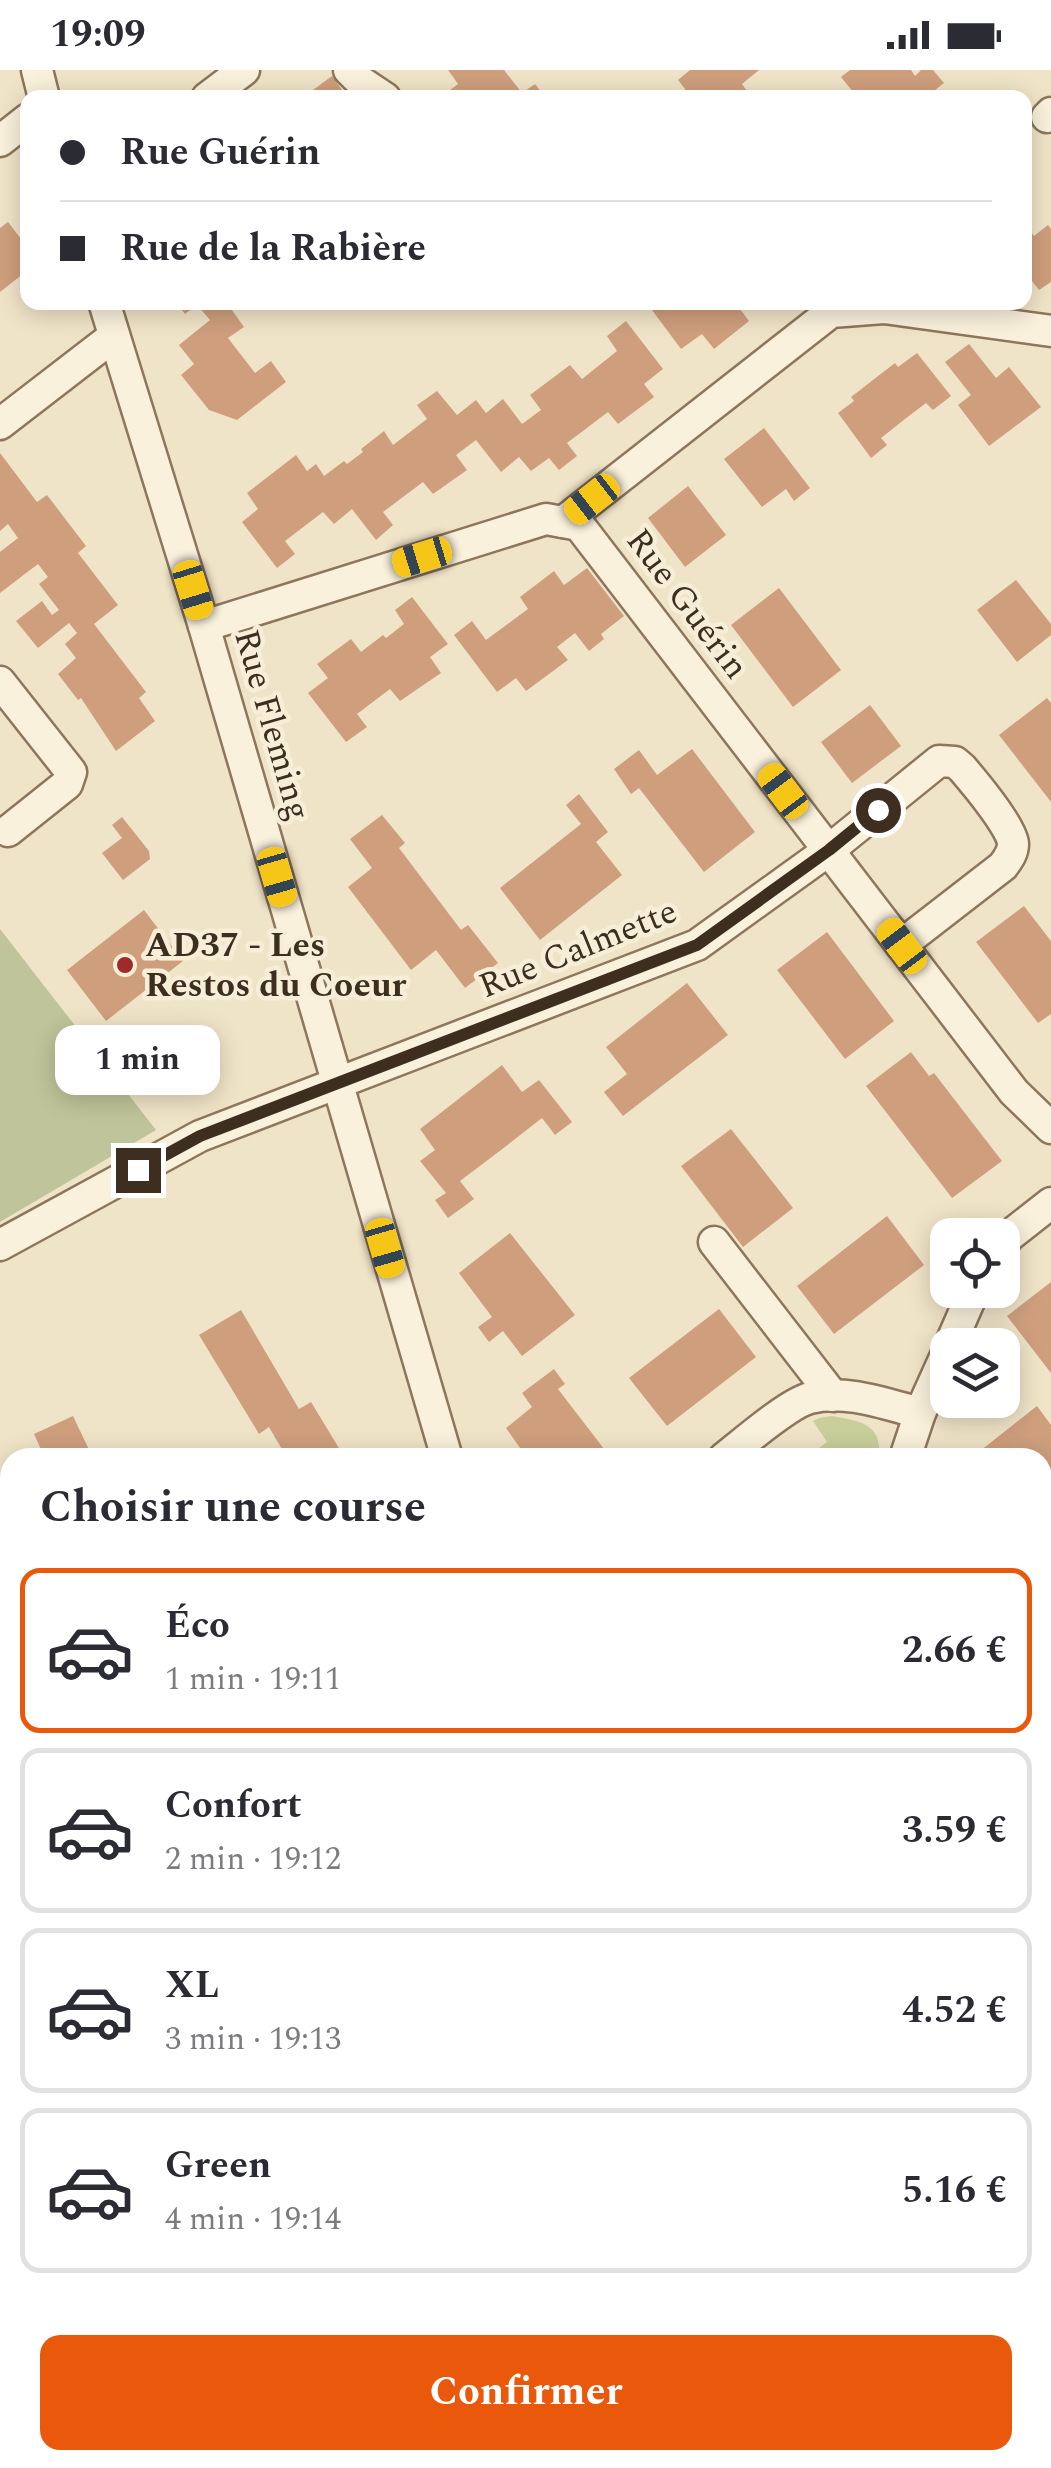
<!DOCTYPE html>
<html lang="fr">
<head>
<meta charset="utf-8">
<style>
	:root { --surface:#fff; --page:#f7f7f7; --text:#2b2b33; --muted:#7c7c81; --line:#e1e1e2; --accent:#ea580c }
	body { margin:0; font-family:Spectral,serif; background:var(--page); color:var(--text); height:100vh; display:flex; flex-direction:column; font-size:38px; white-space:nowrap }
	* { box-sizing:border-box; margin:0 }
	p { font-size:32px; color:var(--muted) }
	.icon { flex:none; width:55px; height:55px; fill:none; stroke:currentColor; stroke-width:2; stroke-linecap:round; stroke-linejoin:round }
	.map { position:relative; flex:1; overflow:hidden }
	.details { position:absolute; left:0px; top:1378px; width:1052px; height:1022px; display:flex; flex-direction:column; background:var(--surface); border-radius:30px 30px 0 0; box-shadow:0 5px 25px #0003 }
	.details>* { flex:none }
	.guide { position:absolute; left:20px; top:20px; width:1012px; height:220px; border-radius:20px; box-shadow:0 5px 25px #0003; display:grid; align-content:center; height:220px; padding:0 40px; background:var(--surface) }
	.tools { position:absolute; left:930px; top:1148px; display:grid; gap:20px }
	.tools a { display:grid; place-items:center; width:90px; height:90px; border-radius:20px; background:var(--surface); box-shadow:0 5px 25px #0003; font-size:50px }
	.end { position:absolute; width:45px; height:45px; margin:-22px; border:12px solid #3d2e20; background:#fff; box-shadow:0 0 0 5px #fff }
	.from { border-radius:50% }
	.bubble { position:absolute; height:70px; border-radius:20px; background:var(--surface); box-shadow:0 5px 25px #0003; font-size:32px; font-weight:700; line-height:70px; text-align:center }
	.car { position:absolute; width:30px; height:60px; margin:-30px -15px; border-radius:12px; box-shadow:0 0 8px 2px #0007; background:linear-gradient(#f5c518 24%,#345 0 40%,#f5c518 0 76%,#345 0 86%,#f5c518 0) }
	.guide b { display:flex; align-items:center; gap:35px; height:95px; font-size:38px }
	.guide b+b { border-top:2px solid var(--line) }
	.guide i { width:25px; height:25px; background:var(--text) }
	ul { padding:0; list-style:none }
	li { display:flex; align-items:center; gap:30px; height:165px; margin:0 20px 15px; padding:0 20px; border:5px solid var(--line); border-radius:20px }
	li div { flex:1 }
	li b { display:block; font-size:38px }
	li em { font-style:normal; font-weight:700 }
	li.on { border-color:var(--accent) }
	li>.icon { width:90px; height:90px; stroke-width:1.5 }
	h2 { padding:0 40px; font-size:45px; line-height:120px }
	.action { display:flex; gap:20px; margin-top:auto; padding:20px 40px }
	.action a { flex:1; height:115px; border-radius:20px; background:var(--accent); color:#fff; font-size:40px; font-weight:700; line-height:115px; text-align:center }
	.status { display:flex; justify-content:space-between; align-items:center; height:70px; padding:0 50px; background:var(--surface); direction:ltr }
	.status svg { height:28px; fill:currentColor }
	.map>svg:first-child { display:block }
	.green { fill:#c9cf9b }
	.cemetery { fill:#bfc49a }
	.building { fill:#cf9f7d }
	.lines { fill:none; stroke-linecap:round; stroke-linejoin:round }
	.service-casing { stroke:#8d765c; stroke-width:20 }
	.minor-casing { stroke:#8d765c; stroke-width:35 }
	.secondary-casing { stroke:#6f573f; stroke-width:48 }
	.service { stroke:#faf1dc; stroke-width:15 }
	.minor { stroke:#faf1dc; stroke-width:30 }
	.secondary { stroke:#faf1dc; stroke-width:42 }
	.route { stroke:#3d2e20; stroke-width:12 }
	.poi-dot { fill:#9e2a2b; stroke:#f7eed8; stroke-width:4 }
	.labels { text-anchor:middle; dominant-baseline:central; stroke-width:9; stroke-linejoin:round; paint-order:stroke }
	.street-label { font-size:35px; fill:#3d2e20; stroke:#f7eed8 }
	.poi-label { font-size:35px; font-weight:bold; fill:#3d2e20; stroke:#f7eed8; text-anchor:start }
</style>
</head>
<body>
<div class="status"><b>19:09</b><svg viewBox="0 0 49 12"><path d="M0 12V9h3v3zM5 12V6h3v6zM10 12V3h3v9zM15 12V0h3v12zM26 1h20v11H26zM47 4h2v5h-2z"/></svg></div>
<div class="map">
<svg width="1051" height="2398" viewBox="0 0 1051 2398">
	<rect width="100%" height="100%" fill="#f0e4c8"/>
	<g class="green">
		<path d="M832 1346C860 1351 882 1353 879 1387H807L827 1372 813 1351 819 1348Z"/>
		<path d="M1051 2032V2164L1043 2171V2039Z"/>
	</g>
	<path class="cemetery" d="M0 859 156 1060 0 1152Z"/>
	<g class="building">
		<path d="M448 0H504L522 23 535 14 546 28H448L445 24 458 14Z"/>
		<path d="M690 0H759L742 14 752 28H684L689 24 678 10Z"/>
		<path d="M850 0H911L915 6 921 0H933L944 13 925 28H858L841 7Z"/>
		<path d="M332 6 348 28H319L313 20Z"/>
		<path d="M8 152 28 178V200L0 222V158Z"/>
		<path d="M1025 154 1034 166 1048 155 1051 159V212L1039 220 1025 202Z"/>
		<path d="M176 232H234L229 236 244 257 228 268 255 303 271 291 286 312 237 350 209 340 181 305 194 294 179 275 210 250 197 235 185 244Z"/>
		<path d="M646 232H741L737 235 749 251 714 279 702 264 681 279Z"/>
		<path d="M626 251 663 299 644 314 654 327 618 354 608 342 567 373 577 386 559 400 549 388 531 401 519 387 501 402 476 370 456 385 467 400 433 424 423 412 383 442 393 455 376 470 352 439 334 454 323 442 285 471 295 484 277 498 242 452 258 439 247 423 296 385 307 401 316 394 324 406 344 391 347 394 363 382 361 379 384 361 393 375 427 349 417 335 437 321 457 345 476 330 486 343 503 329 522 354 541 340 530 325 570 295 582 309 617 281 607 266Z"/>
		<path d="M969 274 996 308 1009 297 1041 337 989 376 958 335 971 325 945 292Z"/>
		<path d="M917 283 951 326 933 340 926 333 905 349 881 368 887 375 871 388 838 343 854 331 851 327 895 293 898 297Z"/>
		<path d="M764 358 810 418 794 431 786 419 762 437 724 389Z"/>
		<path d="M0 383 37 432 47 425 86 476 78 483 118 535 94 554 146 622 139 628 155 651 116 681 81 628 78 630 58 604 76 588 65 574 77 563 69 553 38 578 16 551 42 531 52 545 59 540 39 514 48 507 38 494 0 523V482L18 468 8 454 0 461Z"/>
		<path d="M688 416 726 465 685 497 648 448Z"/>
		<path d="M587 498 624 546 601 564 604 569 589 581 575 563 557 577 568 590 526 621 516 608 497 622 454 565 472 551 486 570 528 539 520 527 554 501 564 515Z"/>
		<path d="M1016 510 1051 554V565L1017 592 977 540Z"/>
		<path d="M779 518 841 600 793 637 731 555Z"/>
		<path d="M412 527 448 574 430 587 441 603 400 631 390 619 357 644 367 657 346 672 308 623 328 608 317 594 351 569 361 582 383 565 386 568 404 554 395 540Z"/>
		<path d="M1047 628 1051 633V732L999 665Z"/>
		<path d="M870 635 901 676 852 713 821 672Z"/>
		<path d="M692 679 755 762 704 802 639 718 631 724 614 699 639 680 657 705Z"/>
		<path d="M579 724 608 762 596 772 622 805 540 870 500 818 581 754 566 735Z"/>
		<path d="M382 745 405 773 399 778 461 860 468 855 498 893 465 918 436 880 411 900 348 817 372 798 350 769Z"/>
		<path d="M122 747 149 781 150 789 123 810 102 783 122 768 112 755Z"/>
		<path d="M1024 836 1051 871V944L1038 953 976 872Z"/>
		<path d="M144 840 183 891 106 951 67 900Z"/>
		<path d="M827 862 894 951 845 989 777 900Z"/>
		<path d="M687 913 728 965 623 1046 604 1022 627 1004 606 977Z"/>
		<path d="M911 982 929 1006 934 1003 1002 1091 952 1128 866 1016Z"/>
		<path d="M502 995 522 1022 539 1010 572 1052 555 1065 542 1048 501 1080 460 1111 474 1129 448 1148 435 1130 446 1123 420 1091 435 1080 420 1059Z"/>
		<path d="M731 1059 793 1138 743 1177 681 1096Z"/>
		<path d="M887 1146 924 1195 834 1264 797 1216Z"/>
		<path d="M510 1163 575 1245 522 1286 503 1261 489 1272 478 1257 492 1247 459 1203Z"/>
		<path d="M1051 1212V1303L1007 1246Z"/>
		<path d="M719 1239 756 1287 667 1356 629 1308Z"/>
		<path d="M241 1240 299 1339 311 1332 345 1388H287L269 1357 259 1364 199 1265Z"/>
		<path d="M554 1299 565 1314 558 1319 611 1388H527L506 1358 532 1337 522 1323Z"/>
		<path d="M1037 1336 1051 1355V1401L1042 1408V1388H971Z"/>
		<path d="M73 1346 93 1388H45L34 1364Z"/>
		<path d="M1042 1460 1051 1471V1555L1042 1544Z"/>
		<path d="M0 1548 10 1568V1653L0 1633Z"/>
		<path d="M10 1970V2022L0 2024V1972Z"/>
		<path d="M0 2301 10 2314V2390H69L75 2398H15L0 2378Z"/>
		<path d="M1051 2347V2398H999L993 2390H1042V2353Z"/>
		<path d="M176 2390H281L270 2398H182Z"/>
		<path d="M748 2390H823L829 2398H754Z"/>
	</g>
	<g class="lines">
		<g class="service-casing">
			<path id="service" d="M598 2390 602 2398"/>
		</g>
		<g class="minor-casing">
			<g id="minor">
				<path d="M37 0 44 28"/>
				<path d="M349 0 361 12 385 28"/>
				<path d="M207 28 244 0"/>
				<path d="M1047 47 1051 43"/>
				<path d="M0 71 28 49"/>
				<path d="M104 232 204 556 447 1388"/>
				<path d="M0 354 114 266"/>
				<path d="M563 452 831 242 884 238 1051 261"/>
				<path d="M204 556 546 449 579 455 1014 1022 1051 1058"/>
				<path d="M0 612 71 702 67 714 8 761"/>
				<path d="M714 1172 833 1326"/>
				<path d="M0 1175 200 1066 697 875 829 780 939 691 955 692 962 698C974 712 1013 758 1013 774 1013 783 1008 789 1003 796L901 875"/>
				<path d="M1002 1175 1009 1166 1051 1133"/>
				<path d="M950 1275 974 1220"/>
				<path d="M724 1388C743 1373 789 1333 810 1328 846 1319 885 1334 920 1343"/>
				<path d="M905 1388 920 1343 948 1281"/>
				<path d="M1042 1626 1051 1637"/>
				<path d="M0 2118 10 2132"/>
				<path d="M1042 2223 1051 2217"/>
				<path d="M159 2390 162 2398"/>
				<path d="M547 2390 554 2398"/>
				<path d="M681 2390 687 2398"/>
				<path d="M351 2398 362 2390"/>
			</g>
		</g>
		<g class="secondary-casing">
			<g id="secondary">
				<path d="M1042 2001 1051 1995"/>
				<path d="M0 2101 10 2099"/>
			</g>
		</g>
		<use href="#service" class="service"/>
		<use href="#minor" class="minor"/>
		<use href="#secondary" class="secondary"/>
	</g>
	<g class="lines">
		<path class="route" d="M138 1100 200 1066 697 875 829 780 878 740"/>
	</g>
	<circle class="poi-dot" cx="125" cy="895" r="10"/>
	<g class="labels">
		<g class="street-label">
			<text transform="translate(687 534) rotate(53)">Rue Guérin</text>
			<text transform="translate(272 655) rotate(74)">Rue Fleming</text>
			<text transform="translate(578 879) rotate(-22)">Rue Calmette</text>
		</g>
		<g class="poi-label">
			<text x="145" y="875">AD37 - Les<tspan x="145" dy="40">Restos du Coeur</tspan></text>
		</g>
	</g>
</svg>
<div class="tools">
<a><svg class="icon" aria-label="locate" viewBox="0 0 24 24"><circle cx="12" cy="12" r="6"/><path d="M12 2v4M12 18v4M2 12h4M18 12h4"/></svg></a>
<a><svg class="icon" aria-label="layers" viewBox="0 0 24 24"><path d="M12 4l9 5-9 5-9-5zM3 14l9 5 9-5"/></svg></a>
</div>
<i class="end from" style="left:878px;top:740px"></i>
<i class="end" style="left:138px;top:1100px"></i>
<div class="bubble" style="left:55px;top:955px;width:165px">1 min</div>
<i class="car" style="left:592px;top:429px;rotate:232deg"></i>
<i class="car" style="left:422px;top:487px;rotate:253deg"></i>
<i class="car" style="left:193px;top:520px;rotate:163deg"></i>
<i class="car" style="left:783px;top:721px;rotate:323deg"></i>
<i class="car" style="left:277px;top:807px;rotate:164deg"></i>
<i class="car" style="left:902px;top:876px;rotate:323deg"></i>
<i class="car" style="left:385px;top:1178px;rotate:164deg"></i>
<div class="guide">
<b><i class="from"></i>Rue Guérin</b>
<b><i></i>Rue de la Rabière</b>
</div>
<section class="details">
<h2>Choisir une course</h2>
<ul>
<li class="on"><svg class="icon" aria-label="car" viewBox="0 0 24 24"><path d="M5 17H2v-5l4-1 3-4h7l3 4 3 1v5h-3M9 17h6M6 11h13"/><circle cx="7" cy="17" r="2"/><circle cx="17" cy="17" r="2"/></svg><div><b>Éco</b><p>1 min · 19:11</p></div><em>2.66 €</em></li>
<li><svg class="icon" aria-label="car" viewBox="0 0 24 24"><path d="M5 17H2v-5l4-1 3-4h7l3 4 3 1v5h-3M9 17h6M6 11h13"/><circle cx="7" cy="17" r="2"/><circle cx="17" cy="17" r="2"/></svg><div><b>Confort</b><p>2 min · 19:12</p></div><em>3.59 €</em></li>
<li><svg class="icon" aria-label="car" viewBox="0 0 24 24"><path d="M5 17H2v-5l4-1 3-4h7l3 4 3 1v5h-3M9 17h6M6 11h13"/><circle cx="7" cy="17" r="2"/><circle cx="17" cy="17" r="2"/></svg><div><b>XL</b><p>3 min · 19:13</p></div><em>4.52 €</em></li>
<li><svg class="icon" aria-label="car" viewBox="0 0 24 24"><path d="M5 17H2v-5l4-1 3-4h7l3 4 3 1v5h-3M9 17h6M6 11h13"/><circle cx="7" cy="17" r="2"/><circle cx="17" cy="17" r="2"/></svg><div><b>Green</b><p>4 min · 19:14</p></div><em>5.16 €</em></li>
</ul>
<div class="action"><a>Confirmer</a></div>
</section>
</div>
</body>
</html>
